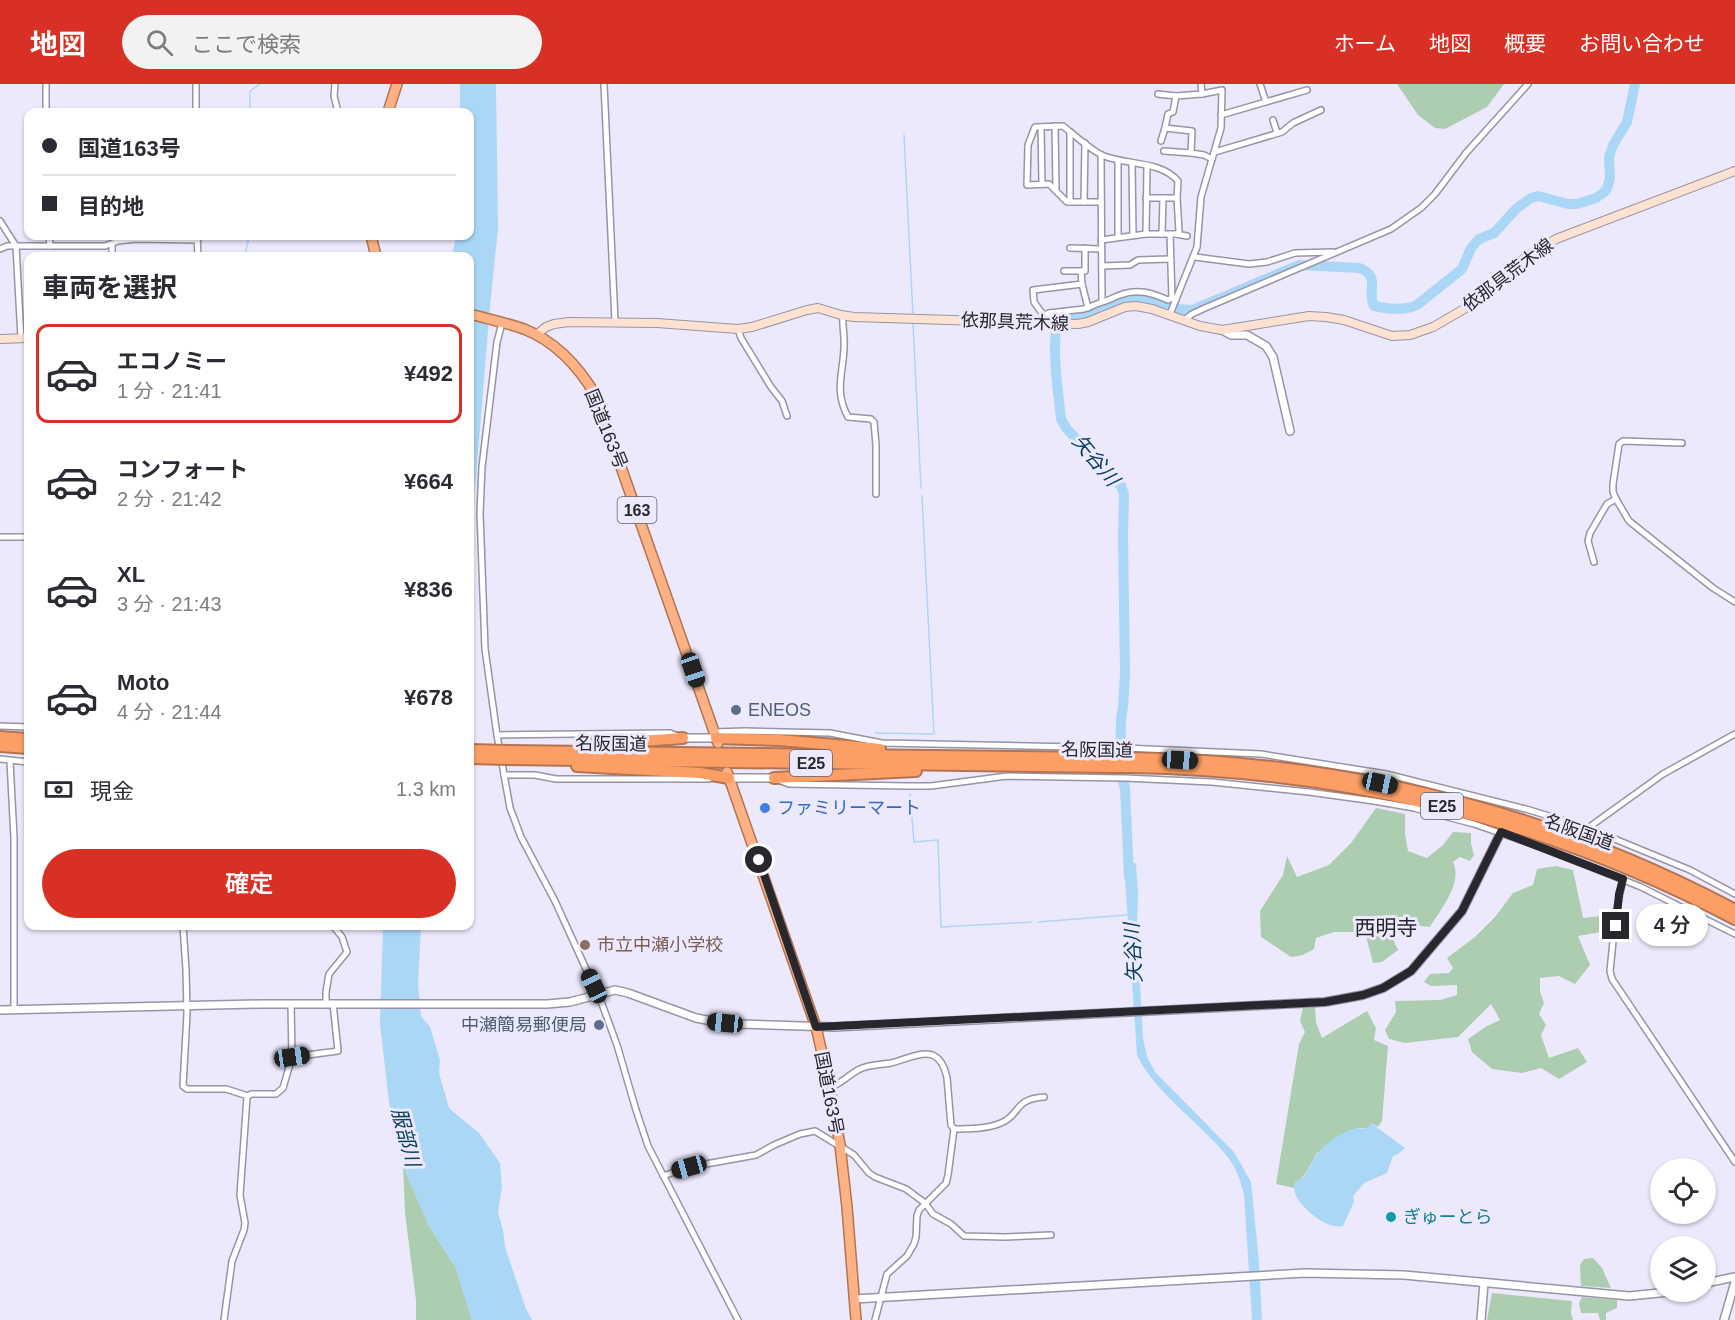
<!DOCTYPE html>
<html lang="ja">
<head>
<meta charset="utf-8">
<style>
	:root { --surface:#fff; --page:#f2f2f3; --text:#2b2b33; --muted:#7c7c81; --line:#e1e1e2; --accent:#d93025 }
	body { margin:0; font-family:Arial,"Noto Sans JP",sans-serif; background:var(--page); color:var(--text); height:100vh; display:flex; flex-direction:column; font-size:22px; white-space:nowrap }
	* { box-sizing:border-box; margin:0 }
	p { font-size:20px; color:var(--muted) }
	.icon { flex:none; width:33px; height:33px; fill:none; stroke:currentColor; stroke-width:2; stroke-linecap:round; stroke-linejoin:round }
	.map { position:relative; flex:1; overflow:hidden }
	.details { position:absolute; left:24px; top:168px; width:450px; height:678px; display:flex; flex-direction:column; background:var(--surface); border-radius:12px; box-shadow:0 2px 4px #0004 }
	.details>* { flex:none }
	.hud { position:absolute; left:24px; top:24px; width:450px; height:132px; border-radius:12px; box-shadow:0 2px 4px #0004; display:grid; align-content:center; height:132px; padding:0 18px; background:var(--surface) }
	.controls { position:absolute; left:1650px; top:1074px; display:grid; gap:12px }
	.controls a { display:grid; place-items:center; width:66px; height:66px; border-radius:50%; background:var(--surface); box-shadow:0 2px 4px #0004; font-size:30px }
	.end { position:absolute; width:27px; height:27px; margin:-14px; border:8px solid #28272e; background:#fff; box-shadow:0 0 0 3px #fff }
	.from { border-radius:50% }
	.bubble { position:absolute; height:42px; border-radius:21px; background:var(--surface); box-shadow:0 2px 4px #0004; font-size:20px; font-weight:600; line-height:42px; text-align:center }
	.car { position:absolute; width:18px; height:36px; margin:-18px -9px; border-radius:8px; box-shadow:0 0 4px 2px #0007; background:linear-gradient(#222 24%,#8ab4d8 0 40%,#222 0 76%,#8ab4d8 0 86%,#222 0) }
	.hud b { display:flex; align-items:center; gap:21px; height:57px; font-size:22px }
	.hud b+b { border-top:2px solid var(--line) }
	.hud i { width:15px; height:15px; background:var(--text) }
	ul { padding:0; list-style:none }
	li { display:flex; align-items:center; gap:18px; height:99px; margin:0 12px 9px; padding:0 6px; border:3px solid transparent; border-radius:12px }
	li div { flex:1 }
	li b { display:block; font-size:22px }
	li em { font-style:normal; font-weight:600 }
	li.active { border-color:var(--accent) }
	li>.icon { width:54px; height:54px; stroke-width:1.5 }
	h2 { padding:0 18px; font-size:27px; line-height:72px }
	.pay { display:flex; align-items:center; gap:15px; height:66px; padding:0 18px; font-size:22px }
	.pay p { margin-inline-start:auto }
	.primary-button { display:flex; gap:12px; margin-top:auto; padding:12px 18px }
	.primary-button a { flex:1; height:69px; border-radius:36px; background:var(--accent); color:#fff; font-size:24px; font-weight:600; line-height:69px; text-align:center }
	header { display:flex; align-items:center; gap:36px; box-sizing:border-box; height:84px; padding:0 30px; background:var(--accent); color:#fff }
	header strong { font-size:28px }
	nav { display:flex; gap:33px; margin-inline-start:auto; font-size:21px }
	.search { width:420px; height:54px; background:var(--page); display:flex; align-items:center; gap:15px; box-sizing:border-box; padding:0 21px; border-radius:33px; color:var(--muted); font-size:22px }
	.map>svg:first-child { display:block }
	.green { fill:#accdb0 }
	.water { fill:#abd7f7 }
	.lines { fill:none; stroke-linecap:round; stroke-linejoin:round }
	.stream { stroke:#abd7f7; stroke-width:1.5 }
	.river { stroke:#abd7f7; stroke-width:10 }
	.minor-casing { stroke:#9794a6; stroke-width:8 }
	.tertiary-casing { stroke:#9794a6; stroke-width:10 }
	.secondary-casing { stroke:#9794a6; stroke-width:10 }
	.trunk-casing { stroke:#b27452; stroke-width:12 }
	.motorway-casing { stroke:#b27452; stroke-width:14 }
	.minor { stroke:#fff; stroke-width:5 }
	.tertiary { stroke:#fff; stroke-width:7 }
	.secondary { stroke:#fee2d1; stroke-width:8 }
	.trunk { stroke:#fcb284; stroke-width:9 }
	.motorway { stroke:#fc9e65; stroke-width:10 }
	.motorway-bridge-casing { stroke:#b27452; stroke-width:14; stroke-linecap:butt }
	.motorway-bridge { stroke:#fc9e65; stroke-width:10 }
	.route { stroke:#28272e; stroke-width:8 }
	.service-dot { fill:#5c6f8a; stroke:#ede9fc; stroke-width:2 }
	.shop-dot { fill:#3f7fe0; stroke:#ede9fc; stroke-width:2 }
	.education-dot { fill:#8d6e63; stroke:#ede9fc; stroke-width:2 }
	.culture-dot { fill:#0f9aa8; stroke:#ede9fc; stroke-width:2 }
	.labels { text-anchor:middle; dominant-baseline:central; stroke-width:6; stroke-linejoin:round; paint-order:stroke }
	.shield { fill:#ede9fc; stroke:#63616c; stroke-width:1.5 }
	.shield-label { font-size:16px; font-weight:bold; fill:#28272e }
	.street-label { font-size:18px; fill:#28272e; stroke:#ede9fc }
	.service-label { font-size:18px; fill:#4e5e75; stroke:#ede9fc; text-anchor:start }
	.shop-label { font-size:18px; fill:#366cbe; stroke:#ede9fc; text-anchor:start }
	.education-label { font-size:18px; fill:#785e54; stroke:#ede9fc; text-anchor:start }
	.culture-label { font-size:18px; fill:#0d838f; stroke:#ede9fc; text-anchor:start }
	.water-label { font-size:20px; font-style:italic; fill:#0c4261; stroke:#ede9fc }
	.quarter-label { font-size:21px; fill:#28272e; stroke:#ede9fc }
</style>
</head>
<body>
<header>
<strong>地図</strong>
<div class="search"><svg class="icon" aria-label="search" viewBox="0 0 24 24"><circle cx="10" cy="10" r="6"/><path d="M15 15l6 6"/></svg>ここで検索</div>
<nav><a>ホーム</a><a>地図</a><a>概要</a><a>お問い合わせ</a></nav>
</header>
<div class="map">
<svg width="1735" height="1236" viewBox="0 0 1735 1236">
	<rect width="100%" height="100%" fill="#ede9fc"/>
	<g class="green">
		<path d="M1397 0H1504L1487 23 1445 45 1435 44 1418 31Z"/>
		<path d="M1376 724 1405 730V750L1408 767 1427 774 1443 761 1453 748 1471 749V760L1474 771 1470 777 1460 773 1453 778C1463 799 1441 825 1430 843L1393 839 1390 849 1398 866 1382 878 1373 879 1365 848H1334L1316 854 1314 865 1303 871 1291 873 1261 853 1260 827 1283 791 1287 772 1297 793 1329 781 1351 759Z"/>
		<path d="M1556 782 1573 786 1583 834 1608 831 1607 847 1578 852 1590 881 1575 900 1559 892 1540 894V908L1544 919 1539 930 1546 941 1541 951 1549 974 1578 964 1587 978 1559 995 1541 984 1522 989 1492 985 1472 968 1468 955 1487 942 1500 936 1491 920 1458 953 1405 959 1389 955 1385 946 1396 928 1395 917 1440 916 1457 911V901L1431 902 1424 898 1430 890 1449 889 1453 884 1447 874 1475 853 1495 833 1513 809 1533 801 1537 785Z"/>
		<path d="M1315 923 1316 939 1322 954 1367 927 1376 944 1374 956 1388 962 1382 1037 1378 1043 1371 1039 1368 1044H1359L1317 1069 1306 1089 1299 1097 1295 1098 1294 1104 1276 1100 1299 960 1305 948 1300 937 1303 924Z"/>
		<path d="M403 1081 428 1140 456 1184 472 1236H416V1216L405 1129Z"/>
		<path d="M1593 1174 1602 1184 1611 1204 1581 1202 1580 1181 1584 1175Z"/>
		<path d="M1492 1209 1572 1217 1571 1229 1573 1236H1487Z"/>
		<path d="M1582 1213 1617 1216V1224L1606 1229V1236H1600L1598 1229H1581L1579 1219Z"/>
	</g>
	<g class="water">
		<path d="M460 0H496L498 145 490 222 472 442 470 448V172H452L456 152H470V28H460Z"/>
		<path d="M1136 779 1138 810 1137 839 1143 954 1147 973 1155 988 1234 1068 1251 1098 1259 1178 1262 1236H1252L1244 1110C1241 1099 1237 1086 1230 1076 1203 1040 1155 1010 1137 971L1124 780Z"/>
		<path d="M383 842H421L418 900 421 932 430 943 440 976 439 989 449 1024 479 1049 500 1079 502 1103 498 1128 503 1146 505 1163 526 1225 532 1236H472L456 1184 428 1140 403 1081 389 1018 380 940Z"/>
		<path d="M1371 1039 1405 1064 1398 1070 1393 1072 1387 1089 1364 1099 1353 1112 1354 1118 1343 1142C1327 1146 1304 1126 1296 1112 1294 1107 1294 1103 1295 1098 1308 1095 1310 1078 1318 1069 1324 1060 1338 1051 1349 1046 1355 1044 1361 1045 1368 1044Z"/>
	</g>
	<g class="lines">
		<g class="stream">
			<path d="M250 28V7L260 0"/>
			<path d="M904 51 913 232"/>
			<path d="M245 172 249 152"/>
			<path d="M913 240 921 404"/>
			<path d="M875 649 934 650 922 412"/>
			<path d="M910 710 914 758 938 756 941 843 1032 838"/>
			<path d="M1038 838 1127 831"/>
		</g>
		<path class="river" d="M1129 793 1125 704 1120 687 1121 635 1123 623 1125 589 1123 453 1124 410 1121 402 1066 344 1061 335C1058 305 1051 263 1058 235L1084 233 1129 215 1146 214 1178 225 1192 226 1299 181 1359 184C1382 192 1366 206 1374 222 1388 225 1404 227 1417 221L1462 185 1471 164 1479 155 1494 149 1517 124 1531 114 1538 112 1568 120H1577L1596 114 1603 109 1607 105 1610 94 1609 73 1613 61 1627 38 1635 0"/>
		<g class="minor-casing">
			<g id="minor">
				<path d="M46 0V28"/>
				<path d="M196 0V28"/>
				<path d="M335 0 334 12 338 28"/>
				<path d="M604 0 615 237"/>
				<path d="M1260 0 1266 18"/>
				<path d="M1158 10 1176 12"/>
				<path d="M1202 10 1176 12 1173 28 1168 30 1165 44 1192 47 1191 69 1204 71 1212 75"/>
				<path d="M1221 31 1307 6"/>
				<path d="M1273 36 1277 49"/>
				<path d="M1055 42 1056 105"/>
				<path d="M1041 43 1042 100"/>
				<path d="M1161 57 1165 44"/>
				<path d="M1164 67 1191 69"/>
				<path d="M1215 68 1282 48 1293 39 1321 26"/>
				<path d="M1132 79 1133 151"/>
				<path d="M1146 114H1177"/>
				<path d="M1070 118V48"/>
				<path d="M1084 118 1085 59"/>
				<path d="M1101 118H1067L1049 100 1027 101 1028 61 1035 43 1063 42C1073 50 1093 68 1104 72 1127 81 1161 77 1178 97L1177 114 1179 147 1178 150H1170"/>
				<path d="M0 137 16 162 21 254"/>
				<path d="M1146 150 1147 82"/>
				<path d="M1162 150 1163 114"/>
				<path d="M1176 150 1187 152"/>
				<path d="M49 152 50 162"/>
				<path d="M197 152 198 172"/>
				<path d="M1118 153V76"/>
				<path d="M1101 156 1146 150H1170L1172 214 1176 216"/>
				<path d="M1070 164 1101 165"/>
				<path d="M0 165 7 162H105L118 157 136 155 198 156"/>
				<path d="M112 172V160"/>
				<path d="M1195 173 1249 180 1267 178 1295 169 1333 168"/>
				<path d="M1102 182 1130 181 1138 176 1170 175"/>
				<path d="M1064 187H1085V164"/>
				<path d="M1081 187 1082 200 1088 224"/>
				<path d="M1102 218C1108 217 1114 213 1120 211 1137 204 1152 209 1168 216L1172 214"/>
				<path d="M1170 230 1197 163 1201 113 1221 44 1222 6 1202 10 1201 0"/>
				<path d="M843 231C842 242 845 253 844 264 843 290 834 307 848 333L871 335 874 338 876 361V410"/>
				<path d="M1044 232 1034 218 1033 206 1082 200"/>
				<path d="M1184 236 1192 230 1205 224 1391 145 1421 124 1435 110 1466 69 1528 0"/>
				<path d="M502 239 497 258 482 383 480 429 485 565 497 651 510 724 521 753 555 817 602 920 617 961 636 1026 648 1062 738 1236"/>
				<path d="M1042 240 1044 232 1049 229 1084 225 1102 218 1101 71"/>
				<path d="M738 245 741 254 771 303 782 317 787 332"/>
				<path d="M1682 359 1623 357 1619 360 1613 400V408L1616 415 1629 437 1713 504 1735 518"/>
				<path d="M0 453H28"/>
				<path d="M1594 478 1588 457 1590 449 1607 420 1616 415"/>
				<path d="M0 642 28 643"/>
				<path d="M714 648 745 647 830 649 882 659 1125 664 1261 670 1386 690 1526 725 1588 744 1690 786 1735 810"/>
				<path d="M497 651 670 649 678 652"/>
				<path d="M0 675 28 678"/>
				<path d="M10 677 14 754V926"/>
				<path d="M504 691H535L556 695H709"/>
				<path d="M778 696 789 700 907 702H931L1007 692 1125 694 1212 698 1309 708 1374 717 1414 724 1474 740 1544 764 1641 803 1735 850"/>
				<path d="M1585 751 1588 744 1663 690 1735 650"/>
				<path d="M1623 795 1616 828 1610 887 1612 895 1735 1078"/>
				<path d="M183 842 186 885 187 930 183 1002 187 1005H226L248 1012"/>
				<path d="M326 919V908L329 890 347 868 342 853 333 842"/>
				<path d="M292 973 338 967 333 919"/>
				<path d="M830 1004C841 999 849 991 858 986 869 980 880 981 891 979 915 973 939 956 947 994L951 1041 954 1045 948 1091 946 1099 919 1126 917 1132 916 1153 914 1160 907 1172 887 1190 875 1236"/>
				<path d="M954 1045C969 1045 986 1045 1001 1039 1021 1031 1013 1015 1044 1013"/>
				<path d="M663 1092 689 1083 756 1071 774 1061 800 1050 815 1047 854 1071 869 1089 875 1093 906 1105 925 1119 933 1130 951 1140 964 1152 1005 1153 1051 1151"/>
				<path d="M224 1236 232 1177 244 1146 245 1139 240 1111 247 1013 251 1010H276L283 1004 292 973 291 920"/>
			</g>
		</g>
		<g class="tertiary-casing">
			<g id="tertiary">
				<path d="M1222 246 1231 251H1247L1266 262 1273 273 1290 347"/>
				<path d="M683 654H716"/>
				<path d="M729 694H774"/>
				<path d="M0 926 260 920H547L570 918 615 906 628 909 696 934 712 937 739 940 834 943 1325 918 1363 911 1383 904 1411 887 1462 827 1501 748"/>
				<path d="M1706 1199 1735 1193"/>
				<path d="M854 1215 1305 1189 1404 1191 1629 1212 1669 1208"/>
				<path d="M1481 1236 1484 1199"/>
				<path d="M1724 1236 1735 1198"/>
			</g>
		</g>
		<g class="secondary-casing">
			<g id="secondary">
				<path d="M536 251 546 243 554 240 569 238 657 239 738 245 752 243 807 226 818 224 841 231 854 233 1078 240 1088 238 1125 223 1136 222 1152 225 1200 242 1222 246 1309 232 1326 233 1344 236 1392 252 1410 251 1433 243 1478 217 1526 173 1556 155 1735 87"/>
				<path d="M0 255 28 254"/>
			</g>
		</g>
		<g class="trunk-casing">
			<g id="trunk">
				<path d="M388 28 397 0"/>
				<path d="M371 152 376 172"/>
				<path d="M470 230C488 235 507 239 524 245 557 258 579 283 596 312L718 659"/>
				<path d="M727 688 816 943 830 1004 840 1061 847 1123 856 1236"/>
			</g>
		</g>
		<g class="motorway-casing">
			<g id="motorway">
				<path d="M0 653 28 655"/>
				<path d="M716 654 779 656 880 665"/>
				<path d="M586 661 683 654"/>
				<path d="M0 662 28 664"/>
				<path d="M508 667 1113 674"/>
				<path d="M1130 674C1342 677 1547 726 1735 826"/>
				<path d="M508 675 1114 683"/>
				<path d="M577 682 700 689 729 694"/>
				<path d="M1130 683C1347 687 1542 734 1735 835"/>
				<path d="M774 694 916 687"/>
			</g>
		</g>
		<use href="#minor" class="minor"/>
		<use href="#tertiary" class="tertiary"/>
		<use href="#secondary" class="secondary"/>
		<use href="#trunk" class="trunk"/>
		<use href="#motorway" class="motorway"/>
		<g class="motorway-bridge-casing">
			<g id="motorway-bridge">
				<path d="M470 666 508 667"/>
				<path d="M470 674 508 675"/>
				<path d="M1113 674H1130"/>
				<path d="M1114 683H1130"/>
			</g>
		</g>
		<use href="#motorway-bridge" class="motorway-bridge"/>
	</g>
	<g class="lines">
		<path class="route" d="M759 776 816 943 1325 918 1363 911 1383 904 1411 887 1462 827 1501 748 1623 795 1619 810 1616 842"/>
	</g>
	<g class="service-dot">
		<circle cx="736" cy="626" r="6"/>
		<circle cx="599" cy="941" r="6"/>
	</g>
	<circle class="shop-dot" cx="765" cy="724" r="6"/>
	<circle class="education-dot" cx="585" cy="861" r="6"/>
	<circle class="culture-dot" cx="1391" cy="1133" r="6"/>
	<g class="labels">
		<g class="shield">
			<rect x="617.5" y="413" width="39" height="26" rx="4.5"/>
			<rect x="790" y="666" width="42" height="26" rx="4.5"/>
			<rect x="1421" y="709" width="42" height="26" rx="4.5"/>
		</g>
		<g class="shield-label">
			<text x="637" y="426">163</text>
			<text x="811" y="679">E25</text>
			<text x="1442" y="722">E25</text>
		</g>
		<g class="street-label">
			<text transform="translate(1508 191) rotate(-37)">依那具荒木線</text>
			<text transform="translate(1015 238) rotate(2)">依那具荒木線</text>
			<text transform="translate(606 345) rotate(68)">国道163号</text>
			<text transform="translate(611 660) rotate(1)">名阪国道</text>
			<text transform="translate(1097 666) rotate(1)">名阪国道</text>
			<text transform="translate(1579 748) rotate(20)">名阪国道</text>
			<text transform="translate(829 1009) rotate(79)">国道163号</text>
		</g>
		<g class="service-label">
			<text x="748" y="626">ENEOS</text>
			<text x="587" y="941" text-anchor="end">中瀬簡易郵便局</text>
		</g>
		<g class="shop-label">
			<text x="777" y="724">ファミリーマート</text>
		</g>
		<g class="education-label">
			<text x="597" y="861">市立中瀬小学校</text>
		</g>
		<g class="culture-label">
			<text x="1403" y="1133">ぎゅーとら</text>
		</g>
		<g class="water-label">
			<text transform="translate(1096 376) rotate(50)">矢谷川</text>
			<text transform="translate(1133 869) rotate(-93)">矢谷川</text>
			<text transform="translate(406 1053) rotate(75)">服部川</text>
		</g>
		<g class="quarter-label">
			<text x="1386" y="843">西明寺</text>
		</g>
	</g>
</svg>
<div class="controls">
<a><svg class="icon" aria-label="locate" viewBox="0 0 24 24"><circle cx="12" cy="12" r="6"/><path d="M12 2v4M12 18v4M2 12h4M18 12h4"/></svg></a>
<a><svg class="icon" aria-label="layers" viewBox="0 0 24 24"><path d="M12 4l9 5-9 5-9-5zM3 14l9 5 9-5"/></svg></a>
</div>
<i class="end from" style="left:759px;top:776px"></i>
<i class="end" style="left:1616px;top:842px"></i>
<div class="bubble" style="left:1636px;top:820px;width:72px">4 分</div>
<i class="car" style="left:693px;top:586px;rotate:161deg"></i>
<i class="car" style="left:1180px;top:676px;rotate:93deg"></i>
<i class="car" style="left:1380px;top:699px;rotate:102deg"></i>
<i class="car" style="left:594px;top:902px;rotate:335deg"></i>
<i class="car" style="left:725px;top:939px;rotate:276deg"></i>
<i class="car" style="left:292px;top:973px;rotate:82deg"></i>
<i class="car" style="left:689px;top:1083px;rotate:254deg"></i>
<div class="hud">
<b><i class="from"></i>国道163号</b>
<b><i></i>目的地</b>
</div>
<section class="details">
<h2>車両を選択</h2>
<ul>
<li class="active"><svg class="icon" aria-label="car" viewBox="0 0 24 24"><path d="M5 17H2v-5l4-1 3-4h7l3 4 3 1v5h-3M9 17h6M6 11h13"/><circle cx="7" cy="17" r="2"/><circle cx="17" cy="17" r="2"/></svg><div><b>エコノミー</b><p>1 分 · 21:41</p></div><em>¥492</em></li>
<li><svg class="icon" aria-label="car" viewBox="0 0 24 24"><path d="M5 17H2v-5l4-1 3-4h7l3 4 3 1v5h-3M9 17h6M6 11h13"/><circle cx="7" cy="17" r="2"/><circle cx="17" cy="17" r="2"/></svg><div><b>コンフォート</b><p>2 分 · 21:42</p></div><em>¥664</em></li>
<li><svg class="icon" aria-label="car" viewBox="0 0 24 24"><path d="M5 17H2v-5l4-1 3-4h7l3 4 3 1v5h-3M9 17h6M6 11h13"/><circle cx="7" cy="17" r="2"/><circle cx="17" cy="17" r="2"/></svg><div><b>XL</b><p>3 分 · 21:43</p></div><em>¥836</em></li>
<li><svg class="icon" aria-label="car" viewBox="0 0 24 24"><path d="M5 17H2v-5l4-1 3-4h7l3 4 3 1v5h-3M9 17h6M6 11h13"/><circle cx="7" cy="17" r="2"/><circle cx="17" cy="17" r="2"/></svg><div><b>Moto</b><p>4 分 · 21:44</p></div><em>¥678</em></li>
</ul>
<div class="pay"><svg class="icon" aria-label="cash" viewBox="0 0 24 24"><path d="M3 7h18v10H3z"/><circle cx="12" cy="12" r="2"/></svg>現金<p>1.3 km</p></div>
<div class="primary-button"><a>確定</a></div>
</section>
</div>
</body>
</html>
